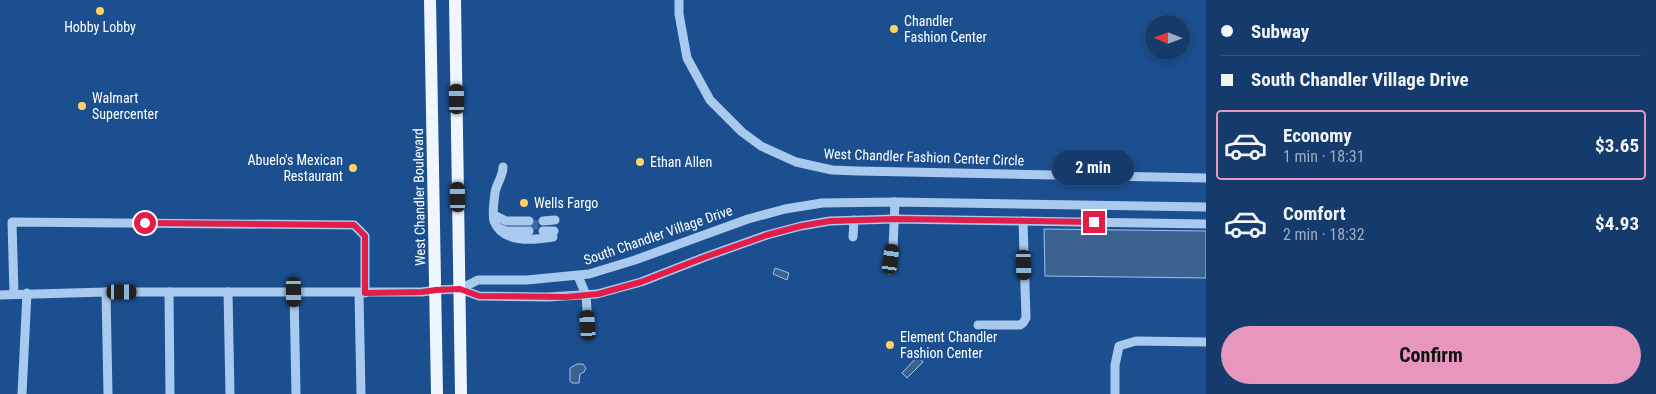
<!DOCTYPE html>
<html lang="en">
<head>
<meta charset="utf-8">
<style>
	:root { --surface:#143b6b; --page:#214673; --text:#f1f3f6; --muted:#9dadc1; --line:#33557e; --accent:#e797bd }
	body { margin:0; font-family:"Roboto Condensed",sans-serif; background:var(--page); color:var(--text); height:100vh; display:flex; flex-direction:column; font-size:19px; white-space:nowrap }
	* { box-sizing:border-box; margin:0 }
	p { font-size:16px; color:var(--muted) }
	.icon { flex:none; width:28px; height:28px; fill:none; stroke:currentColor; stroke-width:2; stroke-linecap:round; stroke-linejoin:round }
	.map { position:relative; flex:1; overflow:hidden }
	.sheet { display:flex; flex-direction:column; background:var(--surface); width:450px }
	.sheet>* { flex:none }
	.top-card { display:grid; align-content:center; height:110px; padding:0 15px; background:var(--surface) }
	.needle { width:32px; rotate:271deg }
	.fabs { position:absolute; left:1145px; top:15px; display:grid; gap:10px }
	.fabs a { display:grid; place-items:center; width:45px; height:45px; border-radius:50%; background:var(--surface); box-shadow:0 2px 8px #0003,0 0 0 1px var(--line); font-size:25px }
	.end { position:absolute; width:22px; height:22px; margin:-11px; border:6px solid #e11d48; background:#fff; box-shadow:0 0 0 2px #fff }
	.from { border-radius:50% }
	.bubble { position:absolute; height:35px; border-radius:18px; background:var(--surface); box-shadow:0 2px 8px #0003,0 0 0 1px var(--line); font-size:16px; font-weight:700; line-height:35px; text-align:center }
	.car { position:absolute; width:15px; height:30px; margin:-15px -8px; border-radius:6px; box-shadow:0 0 4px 1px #0007; background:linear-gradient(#222 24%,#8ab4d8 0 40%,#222 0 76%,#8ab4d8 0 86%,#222 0) }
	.top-card b { display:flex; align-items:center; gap:18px; height:48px; font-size:19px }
	.top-card b+b { border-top:1px solid var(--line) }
	.top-card i { width:12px; height:12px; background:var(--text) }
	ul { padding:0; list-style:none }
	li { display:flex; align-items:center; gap:15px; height:70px; margin:0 10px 8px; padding:0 5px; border:2px solid transparent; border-radius:5px }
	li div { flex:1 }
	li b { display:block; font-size:19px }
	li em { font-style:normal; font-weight:700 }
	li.current { border-color:var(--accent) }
	li>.icon { width:45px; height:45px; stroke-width:1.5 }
	.cta { display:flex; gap:10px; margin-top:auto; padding:10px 15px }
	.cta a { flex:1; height:58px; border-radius:30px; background:var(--accent); color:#111; font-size:20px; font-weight:700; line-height:58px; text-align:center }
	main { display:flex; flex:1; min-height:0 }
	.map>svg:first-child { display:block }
	.water { fill:#3c6290; stroke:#9cc4f0 }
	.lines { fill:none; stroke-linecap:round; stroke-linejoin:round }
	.minor-tunnel { stroke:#3d69a0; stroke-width:9; stroke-dasharray:9 4.5; stroke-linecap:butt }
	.minor { stroke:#a9c9ee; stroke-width:9 }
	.major { stroke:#f0f6ff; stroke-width:12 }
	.route { stroke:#e11d48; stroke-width:6 }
	.poi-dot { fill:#ffd166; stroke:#1b4f8f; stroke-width:2 }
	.labels { text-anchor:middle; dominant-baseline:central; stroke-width:4; stroke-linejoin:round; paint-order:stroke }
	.poi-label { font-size:14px; fill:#fff; stroke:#1b4f8f; text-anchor:start }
	.street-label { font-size:14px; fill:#fff; stroke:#1b4f8f }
</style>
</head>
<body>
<main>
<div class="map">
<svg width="1206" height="394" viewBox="0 0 1206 394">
	<rect width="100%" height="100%" fill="#1b4f8f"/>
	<g class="water">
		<path d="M1044 229 1206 231V278L1045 276Z"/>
		<path d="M775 268 789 273 787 280 773 274Z"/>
		<path d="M918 356 923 362 907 378 902 373Z"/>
		<path d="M577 364H583L586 368 584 372 580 374 579 383H572L570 381V368Z"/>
	</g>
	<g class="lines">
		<path class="minor-tunnel" d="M529 225H543"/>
		<g class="minor">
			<path d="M679 0V14L687 58 710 100 742 132 761 146 796 162 832 170 858 171 1206 178"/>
			<path d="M503 167C503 177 496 184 495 193 494 201 492 214 494 221 503 244 534 240 553 237"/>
			<path d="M494 215 506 221H529"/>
			<path d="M543 221 555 220"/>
			<path d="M501 229 506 231H529"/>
			<path d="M543 231H554"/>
			<path d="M853 237 854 220"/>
			<path d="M890 270 893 248 895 202"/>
			<path d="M578 276 586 295 588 325"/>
			<path d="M460 289 478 280H527L589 274 635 260 748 219 785 209 822 203 895 202 1206 207"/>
			<path d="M106 292 108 394"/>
			<path d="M169 292 170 394"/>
			<path d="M228 292 230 394"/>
			<path d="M294 292 296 394"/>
			<path d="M359 293 361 394"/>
			<path d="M14 294 12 222 354 225 365 236V293"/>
			<path d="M0 295 106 292H422L436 290 460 289 479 296 548 297 597 294 641 282 705 257 767 235 801 226 830 221 895 219 1206 224"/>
			<path d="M978 325H1020L1023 323 1026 318 1023 221"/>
			<path d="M22 394 27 293"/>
			<path d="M1115 394V365L1119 346 1136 341 1206 342"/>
		</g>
		<g class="major">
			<path d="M430 0 437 394"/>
			<path d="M455 0 461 394"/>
		</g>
	</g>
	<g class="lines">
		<path class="route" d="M145 223 354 225 365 236V293L422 292 436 290 460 289 479 296 566 297 598 294 641 282 705 257 767 235 801 226 830 221 895 219 1094 222"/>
	</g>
	<g class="poi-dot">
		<circle cx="100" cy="11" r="5"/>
		<circle cx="894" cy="29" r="5"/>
		<circle cx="82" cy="106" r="5"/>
		<circle cx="640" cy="162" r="5"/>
		<circle cx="353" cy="168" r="5"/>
		<circle cx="524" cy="203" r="5"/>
		<circle cx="890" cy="345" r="5"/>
	</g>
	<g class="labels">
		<g class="poi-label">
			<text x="904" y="21">Chandler<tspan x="904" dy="16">Fashion Center</tspan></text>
			<text x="100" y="27" text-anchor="middle">Hobby Lobby</text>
			<text x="92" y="98">Walmart<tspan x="92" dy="16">Supercenter</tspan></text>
			<text x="343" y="160" text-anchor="end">Abuelo's Mexican<tspan x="343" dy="16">Restaurant</tspan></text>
			<text x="650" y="162">Ethan Allen</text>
			<text x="534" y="203">Wells Fargo</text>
			<text x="900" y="337">Element Chandler<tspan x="900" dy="16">Fashion Center</tspan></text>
		</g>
		<g class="street-label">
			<text transform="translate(924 157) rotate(2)">West Chandler Fashion Center Circle</text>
			<text transform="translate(419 197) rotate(-91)">West Chandler Boulevard</text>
			<text transform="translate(658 235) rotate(-19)">South Chandler Village Drive</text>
		</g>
	</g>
</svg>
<div class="fabs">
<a><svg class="needle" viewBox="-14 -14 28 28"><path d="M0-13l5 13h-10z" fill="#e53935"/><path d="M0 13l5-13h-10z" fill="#9dadc1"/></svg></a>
</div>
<i class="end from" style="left:145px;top:223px"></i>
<i class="end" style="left:1094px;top:222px"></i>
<div class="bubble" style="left:1052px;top:150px;width:82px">2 min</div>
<i class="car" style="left:457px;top:99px;rotate:359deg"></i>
<i class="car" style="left:458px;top:197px;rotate:359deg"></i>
<i class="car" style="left:891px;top:259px;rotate:8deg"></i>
<i class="car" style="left:1024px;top:265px;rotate:178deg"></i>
<i class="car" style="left:122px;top:292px;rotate:90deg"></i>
<i class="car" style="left:294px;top:292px;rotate:179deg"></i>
<i class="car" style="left:588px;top:325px;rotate:356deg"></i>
</div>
<section class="sheet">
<div class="top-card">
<b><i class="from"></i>Subway</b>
<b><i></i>South Chandler Village Drive</b>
</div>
<ul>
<li class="current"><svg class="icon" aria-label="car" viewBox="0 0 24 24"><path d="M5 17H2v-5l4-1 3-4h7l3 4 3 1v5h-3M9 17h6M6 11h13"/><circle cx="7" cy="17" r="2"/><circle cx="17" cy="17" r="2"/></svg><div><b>Economy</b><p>1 min · 18:31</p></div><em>$3.65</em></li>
<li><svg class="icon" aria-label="car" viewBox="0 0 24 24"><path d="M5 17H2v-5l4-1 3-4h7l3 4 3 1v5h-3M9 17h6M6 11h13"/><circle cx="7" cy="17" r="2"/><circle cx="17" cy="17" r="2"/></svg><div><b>Comfort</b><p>2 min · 18:32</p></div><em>$4.93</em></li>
</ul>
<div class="cta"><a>Confirm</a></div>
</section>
</main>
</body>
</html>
